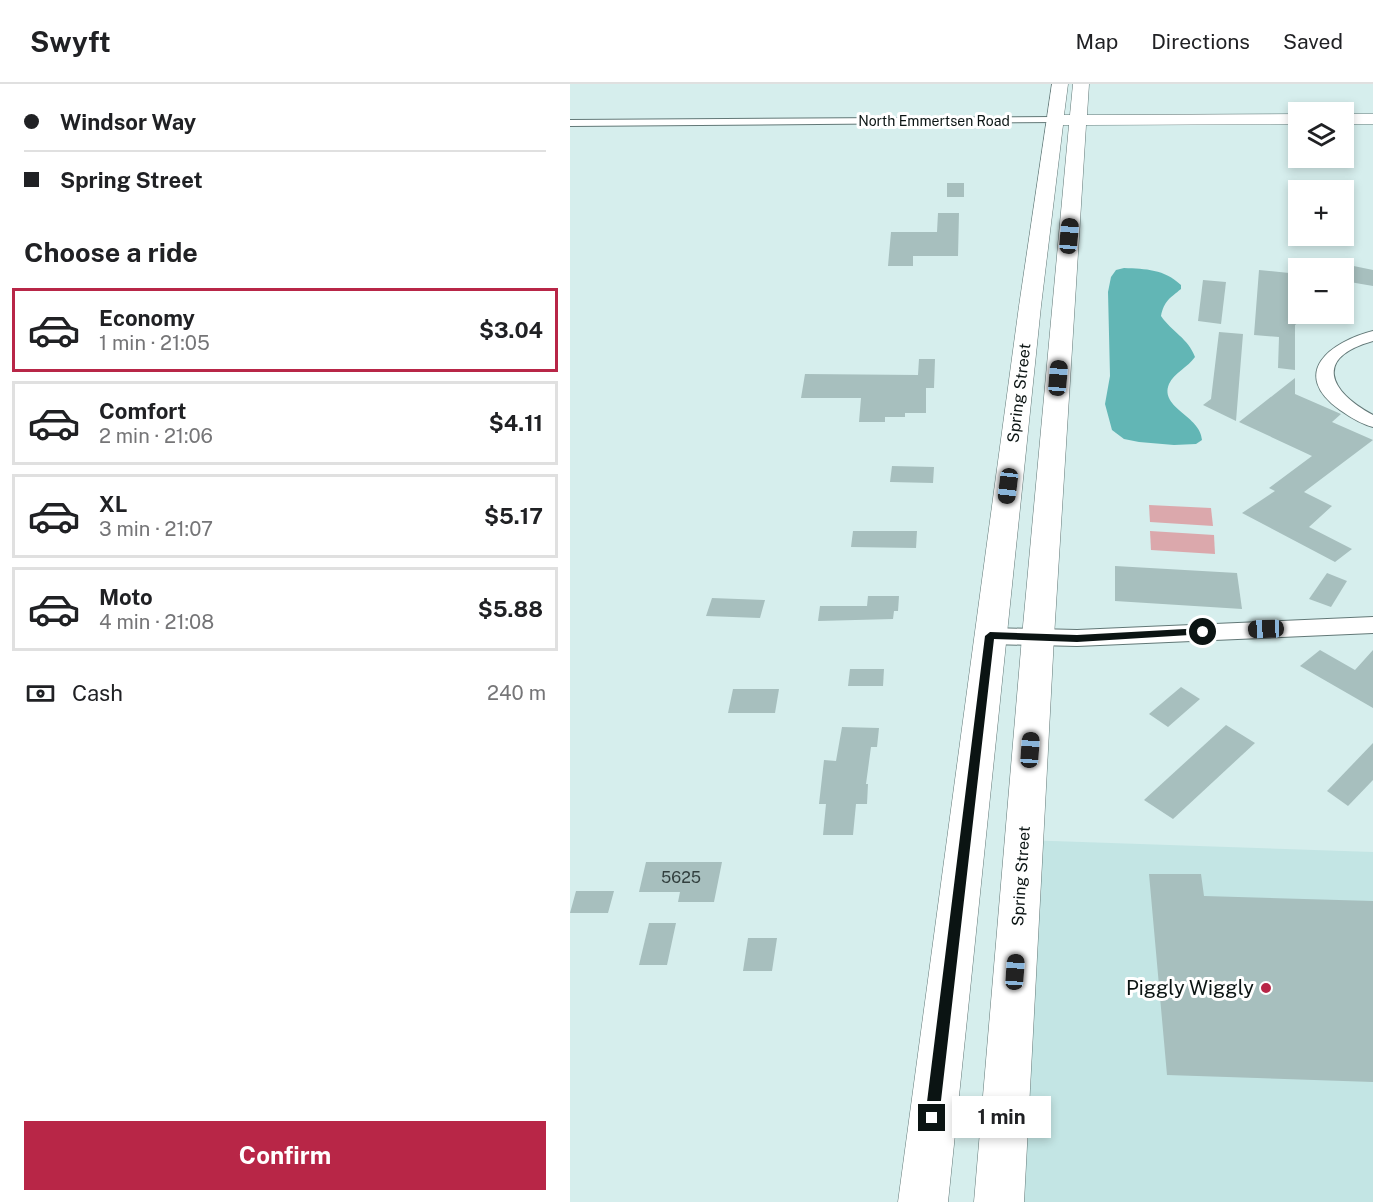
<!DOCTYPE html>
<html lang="en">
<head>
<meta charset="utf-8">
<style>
	:root { --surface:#fff; --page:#f2f2f2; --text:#202124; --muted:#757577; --line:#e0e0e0; --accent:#b82647 }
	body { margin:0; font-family:"Public Sans",sans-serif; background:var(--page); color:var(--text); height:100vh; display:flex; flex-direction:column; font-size:22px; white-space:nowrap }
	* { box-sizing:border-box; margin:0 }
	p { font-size:20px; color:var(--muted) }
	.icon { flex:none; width:33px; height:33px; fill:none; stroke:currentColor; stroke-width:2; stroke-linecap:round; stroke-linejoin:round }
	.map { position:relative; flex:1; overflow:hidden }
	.panel { display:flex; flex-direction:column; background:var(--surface); width:570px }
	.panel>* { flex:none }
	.hud { display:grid; align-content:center; height:132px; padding:0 24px; background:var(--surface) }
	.controls { position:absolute; left:718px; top:18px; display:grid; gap:12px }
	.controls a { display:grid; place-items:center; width:66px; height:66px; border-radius:0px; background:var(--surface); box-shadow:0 3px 9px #0003; font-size:30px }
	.end { position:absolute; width:27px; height:27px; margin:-14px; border:8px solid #0b1413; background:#fff; box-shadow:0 0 0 3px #fff }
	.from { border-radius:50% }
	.bubble { position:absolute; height:42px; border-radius:0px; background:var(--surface); box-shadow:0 3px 9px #0003; font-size:20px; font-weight:700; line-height:42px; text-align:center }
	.car { position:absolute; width:18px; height:36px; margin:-18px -9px; border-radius:8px; box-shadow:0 0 4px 2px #0007; background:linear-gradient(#222 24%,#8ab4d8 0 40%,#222 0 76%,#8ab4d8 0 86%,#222 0) }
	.hud b { display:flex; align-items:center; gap:21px; height:57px; font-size:22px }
	.hud b+b { border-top:2px solid var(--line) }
	.hud i { width:15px; height:15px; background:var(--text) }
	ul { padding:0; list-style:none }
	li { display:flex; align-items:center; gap:18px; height:84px; margin:0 12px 9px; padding:0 12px; border:3px solid var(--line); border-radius:0px }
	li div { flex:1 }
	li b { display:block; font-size:22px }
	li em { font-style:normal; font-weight:700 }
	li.active { border-color:var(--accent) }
	li>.icon { width:54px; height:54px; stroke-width:1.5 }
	h2 { padding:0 24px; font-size:27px; line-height:72px }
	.pay { display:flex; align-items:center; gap:15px; height:66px; padding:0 24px; font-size:22px }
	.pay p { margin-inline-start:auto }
	.action { display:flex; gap:12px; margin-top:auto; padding:12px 24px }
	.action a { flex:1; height:69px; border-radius:0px; background:var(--accent); color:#fff; font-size:24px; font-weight:700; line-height:69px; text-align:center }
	header { display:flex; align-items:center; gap:36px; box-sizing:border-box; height:84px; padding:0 30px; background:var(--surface); border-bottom:2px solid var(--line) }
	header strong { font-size:28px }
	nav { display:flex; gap:33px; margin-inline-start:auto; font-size:21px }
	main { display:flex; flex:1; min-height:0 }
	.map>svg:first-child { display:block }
	.built { fill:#c3e5e4 }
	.green { fill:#dba8ac }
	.water { fill:#62b6b5 }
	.building { fill:#a7bfbe }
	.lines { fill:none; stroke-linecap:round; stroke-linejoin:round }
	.street-casing { stroke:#627877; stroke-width:2 }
	.secondary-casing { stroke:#627877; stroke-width:1 }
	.street { fill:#fff; fill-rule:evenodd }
	.secondary { fill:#fff; fill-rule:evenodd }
	.route { fill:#0b1413 }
	.poi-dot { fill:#b82647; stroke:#fff; stroke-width:2 }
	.labels { text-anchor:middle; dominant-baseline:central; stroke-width:6; stroke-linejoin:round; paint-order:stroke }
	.far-street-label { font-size:14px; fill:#0b1413; stroke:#fff }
	.street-label { font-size:16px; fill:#0b1413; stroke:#fff }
	.near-number-label { font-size:16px; fill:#323f3e }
	.near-poi-label { font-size:20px; fill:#0b1413; stroke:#fff; text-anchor:end }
</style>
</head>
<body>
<header>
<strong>Swyft</strong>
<nav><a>Map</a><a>Directions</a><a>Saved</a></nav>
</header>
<main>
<section class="panel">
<div class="hud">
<b><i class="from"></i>Windsor Way</b>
<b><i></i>Spring Street</b>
</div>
<h2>Choose a ride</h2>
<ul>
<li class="active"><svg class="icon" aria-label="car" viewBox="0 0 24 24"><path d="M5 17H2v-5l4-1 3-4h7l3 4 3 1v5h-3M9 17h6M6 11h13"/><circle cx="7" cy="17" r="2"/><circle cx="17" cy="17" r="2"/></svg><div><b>Economy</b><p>1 min · 21:05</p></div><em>$3.04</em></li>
<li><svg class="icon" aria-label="car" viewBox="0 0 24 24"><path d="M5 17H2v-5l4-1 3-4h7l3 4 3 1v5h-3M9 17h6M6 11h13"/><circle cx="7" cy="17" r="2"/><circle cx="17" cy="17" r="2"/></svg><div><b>Comfort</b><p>2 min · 21:06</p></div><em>$4.11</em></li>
<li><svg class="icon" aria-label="car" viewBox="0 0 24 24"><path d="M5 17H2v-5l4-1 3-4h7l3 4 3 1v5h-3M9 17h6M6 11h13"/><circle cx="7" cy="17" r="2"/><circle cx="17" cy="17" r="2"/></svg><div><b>XL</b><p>3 min · 21:07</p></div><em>$5.17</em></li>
<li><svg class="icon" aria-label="car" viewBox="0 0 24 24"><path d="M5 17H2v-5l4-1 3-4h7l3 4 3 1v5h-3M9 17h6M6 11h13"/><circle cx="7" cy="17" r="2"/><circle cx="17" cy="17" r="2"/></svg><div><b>Moto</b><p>4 min · 21:08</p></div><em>$5.88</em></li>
</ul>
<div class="pay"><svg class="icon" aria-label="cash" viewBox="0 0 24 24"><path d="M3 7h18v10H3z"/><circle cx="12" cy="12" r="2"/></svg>Cash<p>240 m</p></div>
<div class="action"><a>Confirm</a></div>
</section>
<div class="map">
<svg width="803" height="1118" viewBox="0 0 803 1118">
	<rect width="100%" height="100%" fill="#d6eeed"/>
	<path class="built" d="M453 756 803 768V1118H429Z"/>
	<g class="green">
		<path d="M579 421 641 424 643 442 580 438Z"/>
		<path d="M580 447 644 451 645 470 581 466Z"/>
	</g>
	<path class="water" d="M554 184C576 185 594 185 611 201V205C600 214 594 217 591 232 602 248 618 254 625 273 618 283 604 289 599 300 589 324 631 332 632 356L626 360 604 361 569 358 554 355 542 346 535 320 540 292 538 208 541 193 546 186Z"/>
	<g class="building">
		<rect x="377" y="99" width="17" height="14"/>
		<path d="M368 129H389L388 172H343V182H318L321 148H367Z"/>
		<path d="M774 180 803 186V202L774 197Z"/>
		<path d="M689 186 729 190V238L725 241V286L708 284 709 253 684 251Z"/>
		<path d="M633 196 656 198 651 240 628 237Z"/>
		<path d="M649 248 673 250 666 337 633 321 641 315Z"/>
		<path d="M349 275H365L364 304H356V329H335V333H315V338H289L291 314H231L235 290 348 291Z"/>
		<path d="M725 294V310L771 330 762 338 803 356 734 408 762 422 739 443 782 465 765 478 672 429 705 407 699 404 742 372 669 338Z"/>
		<path d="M322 382 364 383 363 399 320 398Z"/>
		<path d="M283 447H347L346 464 281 463Z"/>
		<path d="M545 482 667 489 672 525 545 517Z"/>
		<path d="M757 489 777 497 761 523 739 515Z"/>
		<path d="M298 512H329L328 527H324L323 535 248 537 250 522H297Z"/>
		<path d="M142 514 195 516 190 534 136 532Z"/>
		<path d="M750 566 785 586 803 566V624L730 582Z"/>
		<path d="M280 585H314L313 602H278Z"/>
		<path d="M611 603 630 615 598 643 579 630Z"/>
		<path d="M163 605H209L205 629H158Z"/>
		<path d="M656 641 685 659 603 735 574 716Z"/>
		<path d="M272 643 309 644 307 663H301L296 700H298L297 720H286L283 751H253L256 720H249L254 676 266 677Z"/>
		<path d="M803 659V696L778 722 757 707Z"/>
		<path d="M76 778H152L144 818H108L110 808H69Z"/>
		<path d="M579 790H631L634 812 803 817V998L597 991Z"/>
		<path d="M6 807H44L38 829H0Z"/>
		<path d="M79 839H106L97 881H69Z"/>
		<path d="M178 854H207L202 887H173Z"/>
	</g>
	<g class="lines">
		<g class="street-casing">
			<g id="street">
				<path d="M484 33 488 34V38L0 42V36Z"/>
				<path d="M803 247V257C743 274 759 307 803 331V343C791 340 780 333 770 326 719 289 760 258 803 247Z"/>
				<path d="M803 533V549L507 562 420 560 412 557 409 552 412 547 420 544 507 546Z"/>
			</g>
		</g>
		<g class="secondary-casing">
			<g id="secondary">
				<path d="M482 0H498L494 31H500L503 0H519L517 31 729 30V40L516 41 484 553 454 1118H404L452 553 499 41H493L471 222 378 1118H328L449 222Z"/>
				<rect x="774" y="30" width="29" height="10"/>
			</g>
		</g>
		<use href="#street" class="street"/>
		<use href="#secondary" class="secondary"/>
	</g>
	<path class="route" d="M633 544 636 545V550L507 558 424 555 369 1034 367 1039 362 1041 357 1039 355 1034 415 552 420 548 507 551Z"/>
	<circle class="poi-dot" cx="696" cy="904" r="6"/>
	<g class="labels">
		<g class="far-street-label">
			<text x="364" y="37">North Emmertsen Road</text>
		</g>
		<g class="street-label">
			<text transform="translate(449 309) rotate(-83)">Spring Street</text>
			<text transform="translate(451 792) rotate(-86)">Spring Street</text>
		</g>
		<g class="near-number-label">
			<text x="111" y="793">5625</text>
		</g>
		<g class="near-poi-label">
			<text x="684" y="904">Piggly Wiggly</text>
		</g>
	</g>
</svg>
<div class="controls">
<a><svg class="icon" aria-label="layers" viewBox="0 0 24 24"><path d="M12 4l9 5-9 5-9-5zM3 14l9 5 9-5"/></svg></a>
<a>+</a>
<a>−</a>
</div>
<i class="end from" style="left:633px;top:548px"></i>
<i class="end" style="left:362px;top:1034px"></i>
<div class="bubble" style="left:382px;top:1012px;width:99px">1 min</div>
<i class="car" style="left:499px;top:152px;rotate:5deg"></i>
<i class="car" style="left:488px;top:294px;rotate:5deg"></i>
<i class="car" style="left:438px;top:402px;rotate:187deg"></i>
<i class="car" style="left:696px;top:545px;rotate:268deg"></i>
<i class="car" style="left:460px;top:666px;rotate:4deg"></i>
<i class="car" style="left:445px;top:888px;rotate:4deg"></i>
</div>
</main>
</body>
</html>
